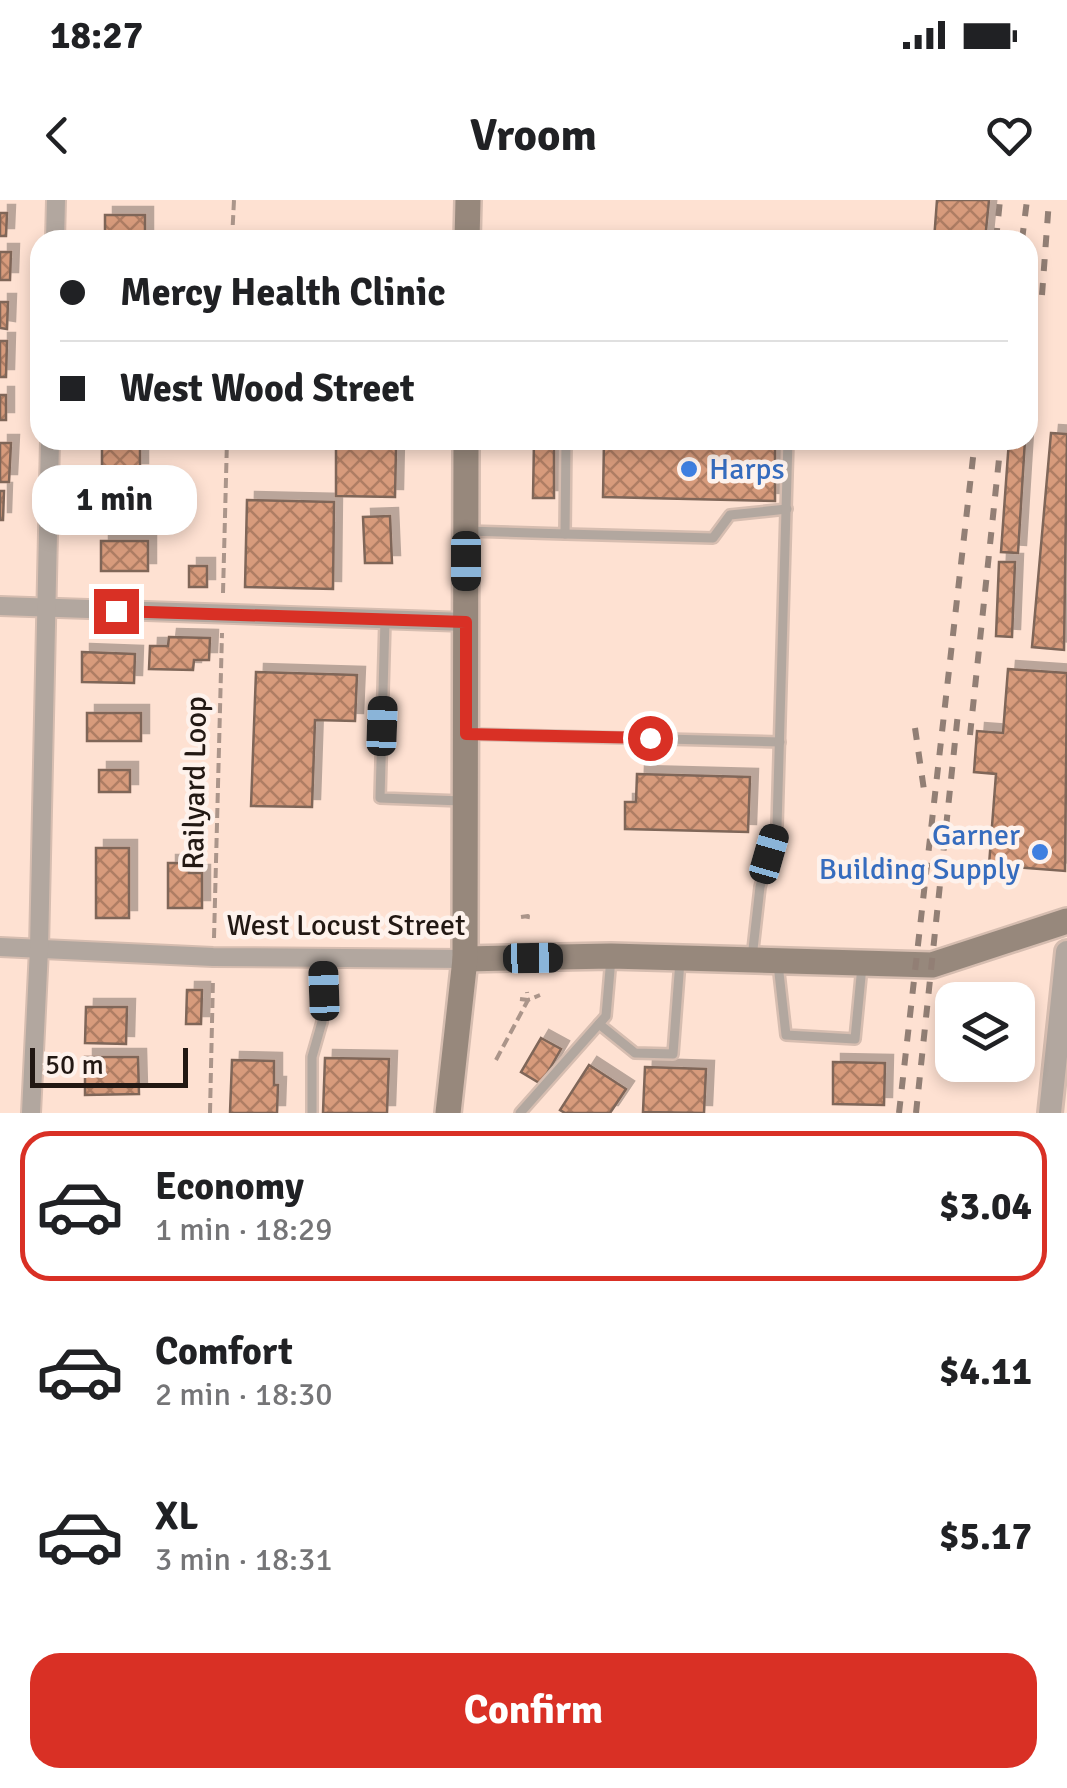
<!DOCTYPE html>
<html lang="en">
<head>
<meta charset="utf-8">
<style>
	:root { --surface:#fff; --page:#f2f2f2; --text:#202124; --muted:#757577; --line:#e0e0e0; --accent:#d93025 }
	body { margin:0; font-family:Signika,sans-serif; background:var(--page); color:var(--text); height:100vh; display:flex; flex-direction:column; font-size:38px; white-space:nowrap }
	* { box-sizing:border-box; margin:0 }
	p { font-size:32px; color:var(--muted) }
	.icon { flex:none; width:55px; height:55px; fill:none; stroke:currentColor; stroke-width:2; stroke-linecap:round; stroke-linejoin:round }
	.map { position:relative; height:913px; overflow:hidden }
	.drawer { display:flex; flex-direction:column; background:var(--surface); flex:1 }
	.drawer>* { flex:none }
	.hud { position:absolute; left:30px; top:30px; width:1008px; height:220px; border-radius:30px; box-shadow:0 5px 15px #0003; display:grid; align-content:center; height:220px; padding:0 30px; background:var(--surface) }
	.controls { position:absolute; left:935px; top:782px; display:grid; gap:20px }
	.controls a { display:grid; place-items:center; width:100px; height:100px; border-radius:20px; background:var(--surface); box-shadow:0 5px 15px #0003; font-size:50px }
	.scale { position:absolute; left:30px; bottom:25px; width:158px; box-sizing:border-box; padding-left:10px; border:5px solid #221813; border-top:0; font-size:28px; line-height:35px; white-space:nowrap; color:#221813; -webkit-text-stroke:8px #fef2ec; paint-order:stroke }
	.end { position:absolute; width:45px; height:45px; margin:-22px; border:12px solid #d93025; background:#fff; box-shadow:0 0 0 5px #fff }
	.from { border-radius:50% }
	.bubble { position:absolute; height:70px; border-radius:30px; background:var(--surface); box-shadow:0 5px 15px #0003; font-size:32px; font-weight:700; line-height:70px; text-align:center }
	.car { position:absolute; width:30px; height:60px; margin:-30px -15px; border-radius:12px; box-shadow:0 0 8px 2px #0007; background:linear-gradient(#222 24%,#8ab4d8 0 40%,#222 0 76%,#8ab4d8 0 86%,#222 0) }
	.hud b { display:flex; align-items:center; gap:35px; height:95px; font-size:38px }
	.hud b+b { border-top:2px solid var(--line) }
	.hud i { width:25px; height:25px; background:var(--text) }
	ul { padding:18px 0 0; list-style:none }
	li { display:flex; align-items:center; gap:30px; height:150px; margin:0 20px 15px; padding:0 10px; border:5px solid transparent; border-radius:30px }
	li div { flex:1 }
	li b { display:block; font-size:38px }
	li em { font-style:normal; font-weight:700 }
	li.on { border-color:var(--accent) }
	li>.icon { width:90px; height:90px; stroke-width:1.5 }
	.button { display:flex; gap:20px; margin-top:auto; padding:20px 30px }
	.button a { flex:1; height:115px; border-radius:30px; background:var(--accent); color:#fff; font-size:40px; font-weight:700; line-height:115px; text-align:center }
	.status { display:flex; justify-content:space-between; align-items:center; height:70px; padding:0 50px; background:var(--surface); direction:ltr }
	.status svg { height:28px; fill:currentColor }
	header { display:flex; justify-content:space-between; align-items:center; height:130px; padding:0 30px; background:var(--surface); font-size:45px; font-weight:700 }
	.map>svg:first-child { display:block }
	.building { fill:url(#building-cross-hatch); stroke:#7f6659; stroke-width:2.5; filter:url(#shadow) }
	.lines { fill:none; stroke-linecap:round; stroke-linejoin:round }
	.service-casing { stroke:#d6bdb0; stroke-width:14 }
	.minor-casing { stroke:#d6bdb0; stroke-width:22 }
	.tertiary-casing { stroke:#d6bdb0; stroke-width:28 }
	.secondary-casing { stroke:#d6bdb0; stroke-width:30 }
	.path { stroke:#ab958a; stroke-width:4; stroke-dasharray:10 5; stroke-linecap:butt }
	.service { stroke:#b2a79f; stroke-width:9 }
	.minor { stroke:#b2a79f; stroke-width:18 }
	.tertiary { stroke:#b2a79f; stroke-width:22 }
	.secondary { stroke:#97887c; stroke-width:25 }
	.rail { stroke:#927f75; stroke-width:6; stroke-dasharray:12 12; stroke-linecap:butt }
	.route { stroke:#d93025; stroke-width:12 }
	.shop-dot { fill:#3f7fe0; stroke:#fef2ec; stroke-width:4 }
	.labels { text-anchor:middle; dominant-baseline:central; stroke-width:9; stroke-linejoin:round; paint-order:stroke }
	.shop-label { font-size:30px; fill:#366cbe; stroke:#fef2ec; text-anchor:start }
	.street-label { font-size:30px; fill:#221813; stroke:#fef2ec }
</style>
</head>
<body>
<div class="status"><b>18:27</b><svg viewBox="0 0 49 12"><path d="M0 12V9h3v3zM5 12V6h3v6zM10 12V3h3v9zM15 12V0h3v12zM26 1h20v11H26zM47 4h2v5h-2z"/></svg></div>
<header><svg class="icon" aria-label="back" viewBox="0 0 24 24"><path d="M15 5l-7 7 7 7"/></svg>Vroom<svg class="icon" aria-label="heart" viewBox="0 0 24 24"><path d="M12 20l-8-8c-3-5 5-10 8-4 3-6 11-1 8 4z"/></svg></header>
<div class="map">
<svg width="1067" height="913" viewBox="0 0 1067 913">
	<defs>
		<pattern id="building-cross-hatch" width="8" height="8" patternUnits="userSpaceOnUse" patternTransform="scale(2.5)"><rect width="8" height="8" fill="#d79b7b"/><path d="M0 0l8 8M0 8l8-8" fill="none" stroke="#ae7d64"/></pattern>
		<filter id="shadow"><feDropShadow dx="8" dy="-8" stdDeviation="0" flood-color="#0004"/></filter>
	</defs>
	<rect width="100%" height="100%" fill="#fee1d2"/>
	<g class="building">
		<path d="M937 0H989L985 40H934Z"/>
		<path d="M0 13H7L6 36H0Z"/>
		<rect x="105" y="15" width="40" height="25"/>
		<path d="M0 52H11L10 80H0Z"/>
		<path d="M0 102H8L7 129 0 128Z"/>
		<path d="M0 141H7L6 177H0Z"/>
		<rect x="0" y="195" width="6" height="25"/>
		<path d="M1051 233 1067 234 1064 450 1032 447Z"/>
		<path d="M534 240H554V298H533Z"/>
		<path d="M604 240H775V301L603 297Z"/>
		<path d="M1009 240H1025L1018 353 1001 352Z"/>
		<path d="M0 243H11L9 282H0Z"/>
		<rect x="102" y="245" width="38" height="26"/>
		<path d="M336 247 396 248 395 297 336 296Z"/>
		<path d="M0 291H4L3 320H0Z"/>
		<rect x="105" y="291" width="32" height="42"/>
		<path d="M247 300 334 302 333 389 245 387Z"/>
		<path d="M390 316 392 363H365L363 317Z"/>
		<rect x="101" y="341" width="47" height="30"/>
		<path d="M999 362H1015L1012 437 996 436Z"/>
		<rect x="189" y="366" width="18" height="21"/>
		<path d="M169 437 210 438 209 460H194L193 470 149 469 150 446H168Z"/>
		<path d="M82 452 135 454 134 483 82 482Z"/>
		<path d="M1008 469 1067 473 1065 671 989 665 996 574 974 572 977 531 1003 533Z"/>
		<path d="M256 472 357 475 355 521 315 520 312 607 251 606Z"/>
		<rect x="87" y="513" width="54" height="28"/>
		<rect x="99" y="570" width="31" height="22"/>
		<path d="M637 574 750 577 748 632 625 629V602H636Z"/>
		<rect x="96" y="648" width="33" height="70"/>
		<path d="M168 663H189V673H202V708H168Z"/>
		<path d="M187 790H202L201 824H186Z"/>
		<path d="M86 807H127L126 844 85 843Z"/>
		<path d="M541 838 561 849 541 884 521 872Z"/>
		<path d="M85 857H138L139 894 85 895Z"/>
		<path d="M325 858 389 859 387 913H323Z"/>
		<path d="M232 860 274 861V885H278L277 913H230Z"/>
		<path d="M833 862 885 863 884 905 833 904Z"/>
		<path d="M589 865 626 889 610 913H565L560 910Z"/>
		<path d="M645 867 706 869 704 913 643 912Z"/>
	</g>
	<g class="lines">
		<g class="service-casing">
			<g id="service">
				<path d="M466 331 565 334 566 240"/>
				<path d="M565 334 713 338 730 315 787 309"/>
				<path d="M385 420 380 598 462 601"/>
				<path d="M467 534 780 542"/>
				<path d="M752 758 760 687 777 626 788 240"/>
				<path d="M778 764 786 835 855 839 862 766"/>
				<path d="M599 824 635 853 673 854 680 761"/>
				<path d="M312 913V857L322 822 323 757"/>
				<path d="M520 913 606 816 611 758"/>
			</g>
		</g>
		<g class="minor-casing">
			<g id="minor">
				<path d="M55 40 56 0"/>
				<path d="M0 406 466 422"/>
				<path d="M0 747 213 757 465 759"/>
				<path d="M31 913 39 749 50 240"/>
			</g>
		</g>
		<g class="tertiary-casing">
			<path id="tertiary" d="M1050 913 1067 752"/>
		</g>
		<g class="secondary-casing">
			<g id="secondary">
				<path d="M467 40 468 0"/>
				<path d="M465 759 611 756 932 765 1067 721"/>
				<path d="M448 913 465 759 466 240"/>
			</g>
		</g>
		<g class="path">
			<path d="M232 40 234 0"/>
			<path d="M223 393 227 240"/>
			<path d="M521 717 528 716 527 723"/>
			<path d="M430 724 439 723"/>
			<path d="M214 738 222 433"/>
			<path d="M520 799 528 800 527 792"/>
			<path d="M496 860 528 800 540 795"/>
			<path d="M210 913 213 778"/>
		</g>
		<use href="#service" class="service"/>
		<use href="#minor" class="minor"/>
		<use href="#tertiary" class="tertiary"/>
		<use href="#secondary" class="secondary"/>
		<g class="rail">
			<path d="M996 40 1000 0"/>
			<path d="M1022 40 1027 0"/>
			<path d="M1042 95 1049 0"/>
			<path d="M915 528 925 597"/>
			<path d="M970 535 1001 240"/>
			<path d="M899 913 975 240"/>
			<path d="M916 913 958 513"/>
		</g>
	</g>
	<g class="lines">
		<path class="route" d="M116 411 466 422V534L650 538"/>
	</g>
	<g class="shop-dot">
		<circle cx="689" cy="269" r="10"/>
		<circle cx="1040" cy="652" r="10"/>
	</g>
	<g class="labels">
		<g class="shop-label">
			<text x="709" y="269">Harps</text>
			<text x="1020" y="635" text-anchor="end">Garner<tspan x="1020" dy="34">Building Supply</tspan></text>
		</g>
		<g class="street-label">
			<text transform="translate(195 583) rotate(-89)">Railyard Loop</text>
			<text x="346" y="725">West Locust Street</text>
		</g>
	</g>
</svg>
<div class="controls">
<a><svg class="icon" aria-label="layers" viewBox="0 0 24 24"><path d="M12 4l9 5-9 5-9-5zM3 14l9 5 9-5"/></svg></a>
</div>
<div class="scale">50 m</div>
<i class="end from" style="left:650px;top:538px"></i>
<i class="end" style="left:116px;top:411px"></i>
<div class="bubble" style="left:32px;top:265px;width:165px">1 min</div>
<i class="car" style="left:466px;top:361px;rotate:180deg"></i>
<i class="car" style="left:382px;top:526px;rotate:2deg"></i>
<i class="car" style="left:769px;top:654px;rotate:16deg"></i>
<i class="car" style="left:533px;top:758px;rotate:89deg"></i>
<i class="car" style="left:324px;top:791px;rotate:358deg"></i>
<div class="hud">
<b><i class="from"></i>Mercy Health Clinic</b>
<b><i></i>West Wood Street</b>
</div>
</div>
<section class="drawer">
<ul>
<li class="on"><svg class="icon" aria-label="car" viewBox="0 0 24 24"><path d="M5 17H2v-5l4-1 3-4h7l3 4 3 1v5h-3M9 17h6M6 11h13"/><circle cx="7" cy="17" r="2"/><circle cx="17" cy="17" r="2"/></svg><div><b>Economy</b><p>1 min · 18:29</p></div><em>$3.04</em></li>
<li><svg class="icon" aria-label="car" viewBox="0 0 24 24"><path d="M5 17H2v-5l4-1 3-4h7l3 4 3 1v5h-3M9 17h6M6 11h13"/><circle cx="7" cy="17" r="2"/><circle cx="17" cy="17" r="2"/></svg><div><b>Comfort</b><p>2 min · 18:30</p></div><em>$4.11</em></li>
<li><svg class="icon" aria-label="car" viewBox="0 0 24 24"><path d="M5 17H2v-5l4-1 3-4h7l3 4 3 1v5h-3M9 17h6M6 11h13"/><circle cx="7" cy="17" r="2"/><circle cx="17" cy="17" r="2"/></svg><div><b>XL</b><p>3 min · 18:31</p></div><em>$5.17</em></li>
</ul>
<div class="button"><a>Confirm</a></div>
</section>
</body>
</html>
